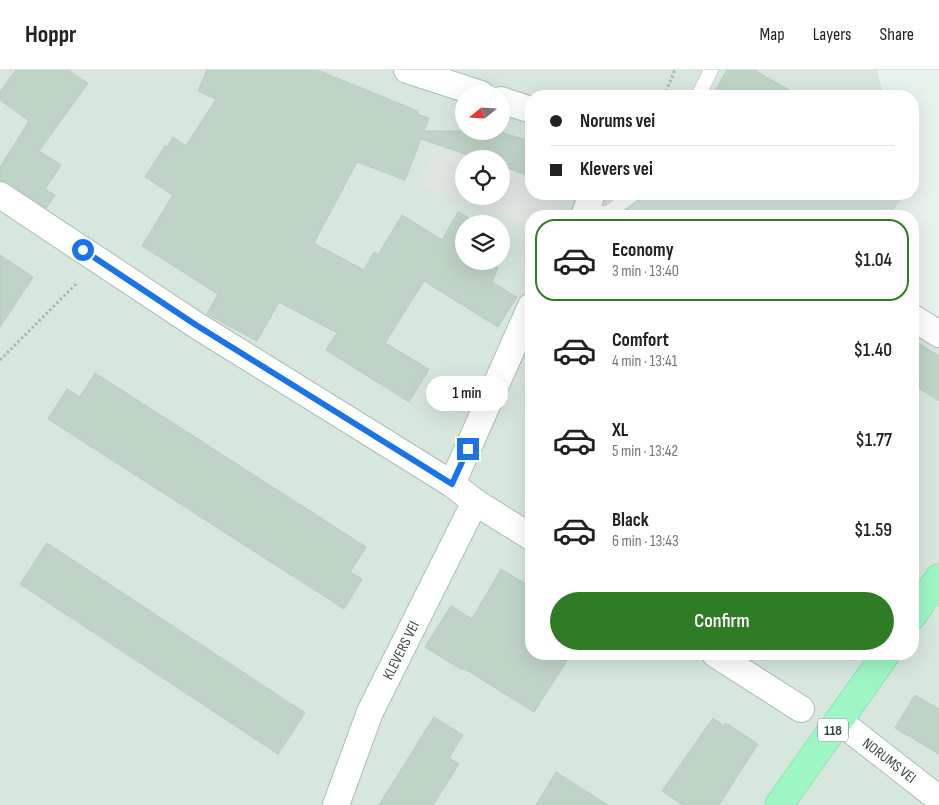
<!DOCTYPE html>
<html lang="en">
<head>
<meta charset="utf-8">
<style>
	:root { --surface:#fff; --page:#f2f2f2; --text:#222; --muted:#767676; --line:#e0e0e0; --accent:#307c26 }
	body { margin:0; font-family:"Sofia Sans Condensed",sans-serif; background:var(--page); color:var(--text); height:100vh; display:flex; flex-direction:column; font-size:19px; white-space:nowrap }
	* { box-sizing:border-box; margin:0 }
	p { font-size:16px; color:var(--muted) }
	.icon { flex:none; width:28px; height:28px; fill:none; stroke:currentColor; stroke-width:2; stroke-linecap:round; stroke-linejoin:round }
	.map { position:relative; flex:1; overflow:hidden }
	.details { position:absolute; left:525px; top:140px; width:394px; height:450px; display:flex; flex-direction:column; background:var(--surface); border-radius:20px; box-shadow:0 5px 20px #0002 }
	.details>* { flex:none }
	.banner { position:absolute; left:525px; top:20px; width:394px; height:110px; border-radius:20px; box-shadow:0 5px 20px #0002; display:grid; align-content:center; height:110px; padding:0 25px; background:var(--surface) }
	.needle { width:32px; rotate:252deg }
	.fabs { position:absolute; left:455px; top:15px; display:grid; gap:10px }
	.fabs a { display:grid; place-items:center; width:55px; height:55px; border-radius:50%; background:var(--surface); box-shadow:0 5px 20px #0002; font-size:25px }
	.end { position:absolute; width:22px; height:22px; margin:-11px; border:6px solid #1a73e8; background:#fff; box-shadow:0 0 0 2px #fff }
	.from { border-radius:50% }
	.bubble { position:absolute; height:35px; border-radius:18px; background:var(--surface); box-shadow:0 5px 20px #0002; font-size:16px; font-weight:600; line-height:35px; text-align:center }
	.banner b { display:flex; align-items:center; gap:18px; height:48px; font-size:19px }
	.banner b+b { border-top:1px solid var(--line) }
	.banner i { width:12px; height:12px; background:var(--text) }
	ul { padding:9px 0 0; list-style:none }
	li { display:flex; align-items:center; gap:15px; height:82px; margin:0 10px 8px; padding:0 15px; border:2px solid transparent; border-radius:20px }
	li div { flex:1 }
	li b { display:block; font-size:19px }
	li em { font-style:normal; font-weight:600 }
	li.selected { border-color:var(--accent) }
	li>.icon { width:45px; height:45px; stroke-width:1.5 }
	.action { display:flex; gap:10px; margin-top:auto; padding:10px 25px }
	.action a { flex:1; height:58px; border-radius:30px; background:var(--accent); color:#fff; font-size:20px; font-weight:600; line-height:58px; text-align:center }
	header { display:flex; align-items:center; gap:30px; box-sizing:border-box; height:70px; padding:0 25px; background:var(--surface); border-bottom:1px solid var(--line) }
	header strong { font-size:24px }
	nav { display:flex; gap:28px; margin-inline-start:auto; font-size:18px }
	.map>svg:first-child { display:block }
	.residential { fill:#d7e7de; fill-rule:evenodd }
	.parking { fill:#e0e5e2 }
	.building { fill:#bfd4c6; stroke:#b3cebc }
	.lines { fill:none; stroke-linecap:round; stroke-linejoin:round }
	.lane-casing { stroke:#acbeb3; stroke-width:15 }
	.street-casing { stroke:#acbeb3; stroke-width:28 }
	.primary-casing { stroke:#6fdb9d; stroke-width:29 }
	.path { stroke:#9ebeaa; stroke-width:3; stroke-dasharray:2.5 2.5; stroke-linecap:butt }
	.lane { stroke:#fff; stroke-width:14 }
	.street { stroke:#fff; stroke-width:26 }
	.primary { stroke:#9ff6c5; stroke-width:28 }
	.route { stroke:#1a73e8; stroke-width:6 }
	.labels { text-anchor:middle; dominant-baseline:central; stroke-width:5; stroke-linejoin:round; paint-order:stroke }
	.shield { fill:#fff; stroke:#747e77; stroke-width:1 }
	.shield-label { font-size:14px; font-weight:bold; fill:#38463d }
	.street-label { font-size:15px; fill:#38463d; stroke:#fff }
</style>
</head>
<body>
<header>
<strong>Hoppr</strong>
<nav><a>Map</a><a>Layers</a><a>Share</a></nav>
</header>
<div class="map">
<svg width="939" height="735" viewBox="0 0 939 735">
	<rect width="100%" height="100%" fill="#e9f3ed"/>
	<path class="residential" d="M0 0H877L884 26H531V124H906L888 146H531V584H912L913 247 939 264V735H0ZM464 24H501V61H464ZM464 89H501V126H464ZM464 154H501V191H464Z"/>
	<path class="parking" d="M434 75 474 89H464V126H501V98L531 109V124H564L555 146H531V155L420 116Z"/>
	<g class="building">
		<path d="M16 0H68L88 13 39 81 61 95 45 119 55 125 46 138 8 112 0 110V97L29 51 0 30V22Z"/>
		<path d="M207 0H317L418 41 417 44 429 48 424 61H498L531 72V106L501 96V89H480L421 69 405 110 357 92 315 171V174L364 200 374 182 378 185 402 145 442 170 458 142 480 154H464V191H488L498 198 492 212 517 227 498 257 424 211 385 273 429 299 409 332 326 280 337 263 279 232 257 271 207 244 218 224 142 176 173 125 145 107 165 76 167 77 173 67 186 76 216 29 198 21Z"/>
		<path d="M727 0H754L800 26H712Z"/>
		<path d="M0 185 33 207 0 257Z"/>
		<path d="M912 269 939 286V331L912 314Z"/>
		<path d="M95 303 366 477 350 502 362 509 344 539 48 349 67 319 80 327Z"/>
		<path d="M47 473 305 643 278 684 20 514Z"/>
		<path d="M501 499 531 517V584H571L534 642 463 598 462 600 425 577 451 536 472 549Z"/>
		<path d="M915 625 939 639V684L895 658Z"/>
		<path d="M434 647 463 665 449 688 459 694 433 735H379Z"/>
		<path d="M713 648 724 656 726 653 758 674 719 735H683L662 721Z"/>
		<path d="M556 702 608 735H536Z"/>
	</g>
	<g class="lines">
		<g class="lane-casing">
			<g id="lane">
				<path d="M698 26 711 0"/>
				<path d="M584 146 609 142 634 124"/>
			</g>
		</g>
		<g class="street-casing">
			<g id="street">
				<path d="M407 0 481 24"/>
				<path d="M501 30 531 40"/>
				<path d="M0 125 196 255 452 414 475 432 531 467"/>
				<path d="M584 146 592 124"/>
				<path d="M912 247 939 264"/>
				<path d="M452 414 531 236"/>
				<path d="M715 584 801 639"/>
				<path id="s1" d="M839 651 939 729"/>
				<path id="s2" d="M336 735 370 642 475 432"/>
			</g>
		</g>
		<g class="primary-casing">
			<g id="primary">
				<path d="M912 546 939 508"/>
				<path d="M779 735 886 584"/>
			</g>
		</g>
		<g class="path">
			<path d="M664 26 675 0"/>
			<path d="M0 290 77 213"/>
		</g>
		<use href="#lane" class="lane"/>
		<use href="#street" class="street"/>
		<use href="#primary" class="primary"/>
	</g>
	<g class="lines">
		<path class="route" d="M83 180 196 255 452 414 468 379"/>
	</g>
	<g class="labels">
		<rect class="shield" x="818" y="648.5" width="30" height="23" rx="4"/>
		<g class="shield-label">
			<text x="833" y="660">118</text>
		</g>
		<g class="street-label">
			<text stroke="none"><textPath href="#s2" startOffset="168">KLEVERS VEI</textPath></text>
			<text stroke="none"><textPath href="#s1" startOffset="64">NORUMS VEI</textPath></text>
		</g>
	</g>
</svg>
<div class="fabs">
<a><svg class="needle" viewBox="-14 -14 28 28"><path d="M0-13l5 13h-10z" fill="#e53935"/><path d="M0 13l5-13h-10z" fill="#767676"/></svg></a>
<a><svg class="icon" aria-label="locate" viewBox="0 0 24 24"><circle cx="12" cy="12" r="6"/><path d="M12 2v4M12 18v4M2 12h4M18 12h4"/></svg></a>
<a><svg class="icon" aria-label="layers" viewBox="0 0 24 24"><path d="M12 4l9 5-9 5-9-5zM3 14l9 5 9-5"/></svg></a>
</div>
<i class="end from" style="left:83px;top:180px"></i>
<i class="end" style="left:468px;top:379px"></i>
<div class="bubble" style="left:426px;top:306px;width:82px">1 min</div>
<div class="banner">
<b><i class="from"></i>Norums vei</b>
<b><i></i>Klevers vei</b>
</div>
<section class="details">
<ul>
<li class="selected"><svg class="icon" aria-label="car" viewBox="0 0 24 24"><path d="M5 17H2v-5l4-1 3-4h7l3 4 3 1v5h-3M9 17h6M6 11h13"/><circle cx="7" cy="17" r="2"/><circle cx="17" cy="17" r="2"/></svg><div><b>Economy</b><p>3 min · 13:40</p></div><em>$1.04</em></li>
<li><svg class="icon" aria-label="car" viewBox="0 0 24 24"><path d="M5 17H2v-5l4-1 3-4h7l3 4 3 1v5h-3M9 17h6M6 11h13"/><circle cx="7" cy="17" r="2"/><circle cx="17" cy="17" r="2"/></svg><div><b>Comfort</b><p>4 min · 13:41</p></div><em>$1.40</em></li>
<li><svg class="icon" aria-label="car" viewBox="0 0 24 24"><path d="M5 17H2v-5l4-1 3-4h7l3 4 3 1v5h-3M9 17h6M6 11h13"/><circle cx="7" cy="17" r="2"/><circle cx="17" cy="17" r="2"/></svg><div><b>XL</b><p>5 min · 13:42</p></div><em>$1.77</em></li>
<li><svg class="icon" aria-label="car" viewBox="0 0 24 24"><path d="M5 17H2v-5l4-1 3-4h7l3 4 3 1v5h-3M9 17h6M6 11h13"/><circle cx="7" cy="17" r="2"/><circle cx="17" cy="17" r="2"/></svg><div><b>Black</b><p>6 min · 13:43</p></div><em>$1.59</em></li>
</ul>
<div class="action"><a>Confirm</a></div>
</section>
</div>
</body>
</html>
